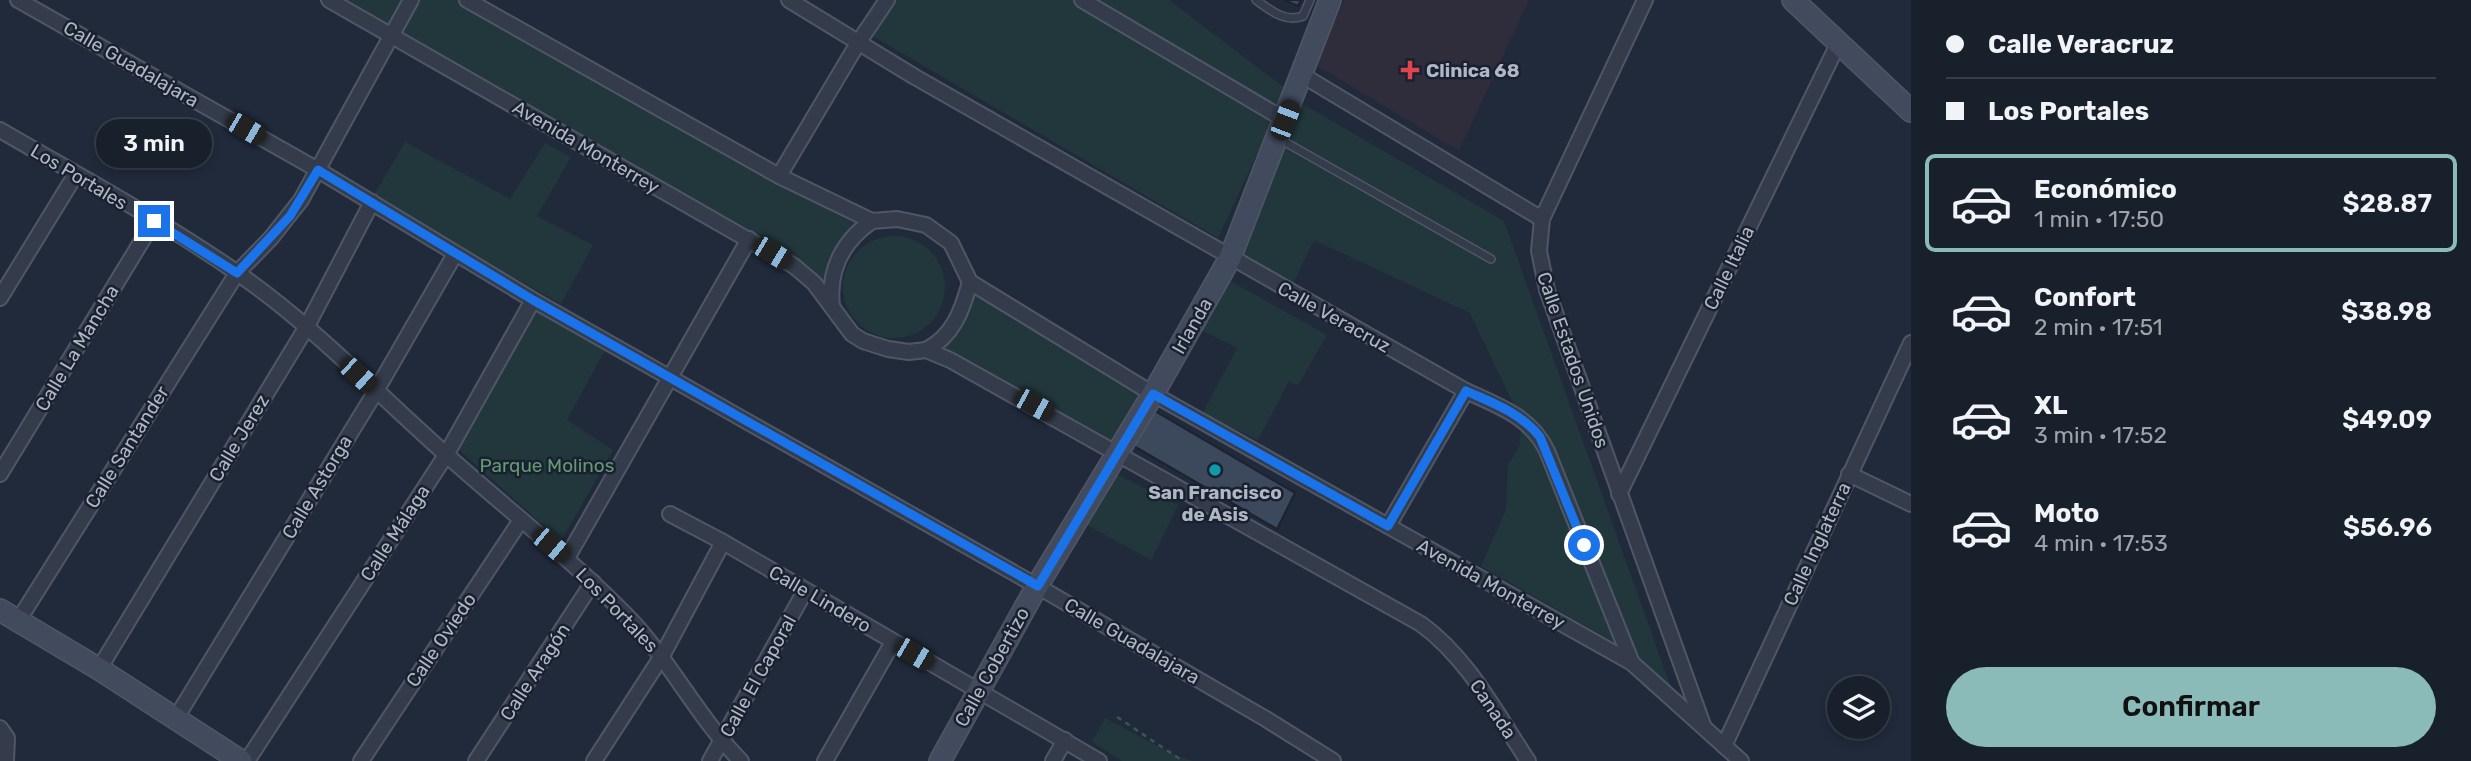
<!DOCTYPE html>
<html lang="es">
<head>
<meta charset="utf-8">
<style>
	:root { --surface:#18202c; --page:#252d38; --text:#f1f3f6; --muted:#9fa3a9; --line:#363e48; --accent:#8bbbb9 }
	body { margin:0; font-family:Rubik,sans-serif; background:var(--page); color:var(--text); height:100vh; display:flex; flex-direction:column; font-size:26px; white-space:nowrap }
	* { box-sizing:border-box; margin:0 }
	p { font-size:23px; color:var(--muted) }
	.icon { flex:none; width:38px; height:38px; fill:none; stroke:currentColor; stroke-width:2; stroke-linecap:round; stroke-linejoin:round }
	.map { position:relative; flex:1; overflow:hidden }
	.panel { display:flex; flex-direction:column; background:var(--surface); width:560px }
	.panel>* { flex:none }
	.guide { display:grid; align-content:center; height:154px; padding:0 35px; background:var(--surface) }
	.buttons { position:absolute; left:1827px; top:676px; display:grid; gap:14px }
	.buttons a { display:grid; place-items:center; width:63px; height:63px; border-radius:50%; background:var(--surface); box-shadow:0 4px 10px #0003,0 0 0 2px var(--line); font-size:35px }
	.end { position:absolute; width:32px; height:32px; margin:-16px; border:9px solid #1a73e8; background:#fff; box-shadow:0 0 0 4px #fff }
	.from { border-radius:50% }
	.bubble { position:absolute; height:49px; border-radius:24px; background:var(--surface); box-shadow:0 4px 10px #0003,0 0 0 2px var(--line); font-size:23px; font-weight:600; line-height:49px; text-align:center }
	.car { position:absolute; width:21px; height:42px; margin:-21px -10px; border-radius:9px; box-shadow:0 0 5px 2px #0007; background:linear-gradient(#222 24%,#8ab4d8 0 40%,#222 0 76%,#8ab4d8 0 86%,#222 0) }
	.guide b { display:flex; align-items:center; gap:24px; height:66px; font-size:26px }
	.guide b+b { border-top:2px solid var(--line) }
	.guide i { width:18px; height:18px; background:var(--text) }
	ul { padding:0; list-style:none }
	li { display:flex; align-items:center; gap:21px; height:98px; margin:0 14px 10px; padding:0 21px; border:4px solid transparent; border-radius:10px }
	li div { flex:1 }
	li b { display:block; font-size:26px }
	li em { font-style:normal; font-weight:600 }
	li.selected { border-color:var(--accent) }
	li>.icon { width:63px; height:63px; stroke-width:1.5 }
	.primary-button { display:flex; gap:14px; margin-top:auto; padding:14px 35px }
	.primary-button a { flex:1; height:80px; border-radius:42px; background:var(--accent); color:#111; font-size:28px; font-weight:600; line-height:80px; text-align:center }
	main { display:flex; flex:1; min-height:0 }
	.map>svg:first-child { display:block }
	.medical { fill:#2f2c3c }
	.green { fill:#22373c }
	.building { fill:#3c485b; stroke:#1b2331; stroke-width:2 }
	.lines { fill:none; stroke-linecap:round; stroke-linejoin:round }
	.lane-casing { stroke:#4f5766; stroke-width:10 }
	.street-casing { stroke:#4f5766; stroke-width:18 }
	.secondary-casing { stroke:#4f5766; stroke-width:24 }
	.path { stroke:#3d5356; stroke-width:2.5; stroke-dasharray:5 5; stroke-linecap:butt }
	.lane { stroke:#343c4b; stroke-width:7 }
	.street { stroke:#343c4b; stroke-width:14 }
	.secondary { stroke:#424b5e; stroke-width:21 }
	.route { stroke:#1a73e8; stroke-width:9 }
	.health-dot { fill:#e0444e; stroke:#19212f; stroke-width:2.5 }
	.culture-dot { fill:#0f9aa8; stroke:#19212f; stroke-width:2.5 }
	.labels { text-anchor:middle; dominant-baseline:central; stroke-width:5; stroke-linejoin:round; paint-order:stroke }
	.street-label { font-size:19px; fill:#afb7c7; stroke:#19212f }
	.poi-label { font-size:19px; font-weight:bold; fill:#afb7c7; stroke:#19212f; text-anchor:start }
	.park-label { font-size:19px; fill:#649974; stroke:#19212f }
</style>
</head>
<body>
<main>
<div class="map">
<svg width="1911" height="761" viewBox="0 0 1911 761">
	<rect width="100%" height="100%" fill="#202a3b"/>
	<path class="medical" d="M1344 0H1529L1459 151 1314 64Z"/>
	<g class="green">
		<path d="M329 0H469L872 221 857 232 831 291Z"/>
		<path d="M890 0H1169L1287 90 1218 238 871 35Z"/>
		<path d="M1301 103 1504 221 1673 693 1612 641 1481 566 1506 510 1508 465 1520 445 1521 420 1470 313 1314 240 1291 288 1234 259Z"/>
		<path d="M405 142 510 199 545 143 571 157 537 216 593 245 561 304 373 197Z"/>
		<circle cx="894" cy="287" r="51"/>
		<path d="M1225 278 1327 335 1298 385 1289 381 1258 440 1202 414 1237 348 1199 329Z"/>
		<path d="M971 289 1146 396 1116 445 941 347C961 333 968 313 971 289Z"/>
		<path d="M536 309 606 348 567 420 613 450 561 541 458 449Z"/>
		<path d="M1114 473 1178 505 1151 560 1087 525Z"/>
		<path d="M1105 718 1177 756 1193 761H1122L1092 742Z"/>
	</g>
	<g class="building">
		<path d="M1284 0H1301L1298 6Z"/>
		<path d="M1153 410 1295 493 1277 529 1134 446Z"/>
	</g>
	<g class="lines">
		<g class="lane-casing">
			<g id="lane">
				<path d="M1256 0C1270 10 1285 23 1303 16L1310 0"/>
				<path d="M1278 138 1491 259"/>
			</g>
		</g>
		<g class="street-casing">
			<g id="street">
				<path d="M18 0 318 170 533 300 1037 586 1266 719 1333 761"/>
				<path d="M329 0 794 266 814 283 852 334 863 341 888 349 909 352 926 350 950 360 1421 624C1468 658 1496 713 1528 761"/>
				<path d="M467 0 779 176 872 221 897 219 926 225 951 243 970 282 1153 394 1632 663 1741 761"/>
				<path d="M789 0 915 77 1466 391C1499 406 1531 417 1547 451L1632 663"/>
				<path d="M1082 0 1285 120"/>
				<path d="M1645 0 1542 219 1539 251 1547 290 1703 725"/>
				<path d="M1302 75 1542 219"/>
				<path d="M0 130C79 176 161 220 236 272 310 323 374 390 441 450 502 505 568 556 627 616 670 660 697 717 741 761"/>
				<path d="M779 176 858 43 887 0"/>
				<path d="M0 298 76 174"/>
				<path d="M832 306C828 270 843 241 872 221"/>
				<path d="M926 350C953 336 962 311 970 282"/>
				<path d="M0 474 154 221"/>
				<path d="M1849 474 1911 504"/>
				<path d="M1619 494 1839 42"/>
				<path d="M670 514 723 542 1099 761"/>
				<path d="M1388 526 1466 391"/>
				<path d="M567 558 749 239"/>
				<path d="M18 621 237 273 271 238 301 200 411 0"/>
				<path d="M99 669 306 328 372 202"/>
				<path d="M176 718 376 391 455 254"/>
				<path d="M0 728 7 738 6 761"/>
				<path d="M1724 746 1911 343"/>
				<path d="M247 761 446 455 533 300"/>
				<path d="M361 761 521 520"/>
				<path d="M476 761 593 582"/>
				<path d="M594 761 662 656 723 542"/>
				<path d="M710 761 805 591"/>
				<path d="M825 761 893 642"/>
				<path d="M1053 761 1065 740"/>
			</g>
		</g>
		<g class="secondary-casing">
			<g id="secondary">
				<path d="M1793 0 1911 111"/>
				<path d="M0 610 99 669 241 761"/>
				<path d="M940 761 1037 586 1153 394 1230 258 1330 0"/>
			</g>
		</g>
		<path class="path" d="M1117 717 1183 761"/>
		<use href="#lane" class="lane"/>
		<use href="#street" class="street"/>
		<use href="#secondary" class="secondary"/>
	</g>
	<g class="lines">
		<path class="route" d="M154 221 237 273 290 216 318 170 533 300 1038 586 1153 394 1388 526 1466 391C1493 403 1521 413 1540 437L1584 545"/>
	</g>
	<path class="health-dot" d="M1406.5 59.5h7v7h7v7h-7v7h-7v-7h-7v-7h7z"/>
	<circle class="culture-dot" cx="1215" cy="470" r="7"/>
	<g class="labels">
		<g class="street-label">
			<text transform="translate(131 64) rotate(30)">Calle Guadalajara</text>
			<text transform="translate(586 147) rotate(30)">Avenida Monterrey</text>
			<text transform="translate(79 177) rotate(31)">Los Portales</text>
			<text transform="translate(1729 268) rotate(-64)">Calle Italia</text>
			<text transform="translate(1334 317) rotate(29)">Calle Veracruz</text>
			<text transform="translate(1192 326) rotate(-60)">Irlanda</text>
			<text transform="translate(77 348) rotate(-59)">Calle La Mancha</text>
			<text transform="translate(1573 360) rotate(71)">Calle Estados Unidos</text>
			<text transform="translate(239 438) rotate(-59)">Calle Jerez</text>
			<text transform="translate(127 447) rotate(-58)">Calle Santander</text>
			<text transform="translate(317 487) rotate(-59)">Calle Astorga</text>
			<text transform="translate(395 533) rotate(-57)">Calle Málaga</text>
			<text transform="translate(1817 544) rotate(-65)">Calle Inglaterra</text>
			<text transform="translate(1491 584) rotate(29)">Avenida Monterrey</text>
			<text transform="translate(820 599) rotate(30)">Calle Lindero</text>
			<text transform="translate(617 610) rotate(46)">Los Portales</text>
			<text transform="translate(441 640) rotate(-56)">Calle Oviedo</text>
			<text transform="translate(1132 641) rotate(30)">Calle Guadalajara</text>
			<text transform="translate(992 667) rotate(-61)">Calle Cobertizo</text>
			<text transform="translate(535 672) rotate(-57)">Calle Aragón</text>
			<text transform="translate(758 676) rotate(-61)">Calle El Caporal</text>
			<text transform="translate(1493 709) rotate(56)">Canada</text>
		</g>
		<g class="poi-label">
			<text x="1426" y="70">Clinica 68</text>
			<text x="1215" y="492" text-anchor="middle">San Francisco<tspan x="1215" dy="22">de Asis</tspan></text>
		</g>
		<g class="park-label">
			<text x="547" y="465">Parque Molinos</text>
		</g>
	</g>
</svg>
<div class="buttons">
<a><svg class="icon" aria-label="layers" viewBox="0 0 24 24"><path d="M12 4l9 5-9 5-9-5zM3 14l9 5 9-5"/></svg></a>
</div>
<i class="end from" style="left:1584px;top:545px"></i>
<i class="end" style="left:154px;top:221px"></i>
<div class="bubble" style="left:96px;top:119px;width:116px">3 min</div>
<i class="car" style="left:1285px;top:120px;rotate:21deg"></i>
<i class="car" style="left:246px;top:129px;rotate:120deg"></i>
<i class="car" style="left:772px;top:253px;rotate:121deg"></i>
<i class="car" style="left:358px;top:375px;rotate:132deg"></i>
<i class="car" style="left:1034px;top:405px;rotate:119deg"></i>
<i class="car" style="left:551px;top:545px;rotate:130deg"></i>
<i class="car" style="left:914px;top:654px;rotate:120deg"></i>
</div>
<section class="panel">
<div class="guide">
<b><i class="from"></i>Calle Veracruz</b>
<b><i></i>Los Portales</b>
</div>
<ul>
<li class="selected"><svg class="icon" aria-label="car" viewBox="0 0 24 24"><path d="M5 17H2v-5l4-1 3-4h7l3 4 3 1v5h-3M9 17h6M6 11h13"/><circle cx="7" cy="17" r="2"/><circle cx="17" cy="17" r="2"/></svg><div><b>Económico</b><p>1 min · 17:50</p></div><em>$28.87</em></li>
<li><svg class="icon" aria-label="car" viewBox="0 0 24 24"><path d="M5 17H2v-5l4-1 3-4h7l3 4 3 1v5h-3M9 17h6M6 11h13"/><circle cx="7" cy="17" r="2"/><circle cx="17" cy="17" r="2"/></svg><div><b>Confort</b><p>2 min · 17:51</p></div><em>$38.98</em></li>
<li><svg class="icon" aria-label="car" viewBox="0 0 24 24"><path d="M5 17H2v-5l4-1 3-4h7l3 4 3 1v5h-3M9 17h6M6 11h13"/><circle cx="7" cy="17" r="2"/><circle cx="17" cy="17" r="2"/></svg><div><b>XL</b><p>3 min · 17:52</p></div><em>$49.09</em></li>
<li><svg class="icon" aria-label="car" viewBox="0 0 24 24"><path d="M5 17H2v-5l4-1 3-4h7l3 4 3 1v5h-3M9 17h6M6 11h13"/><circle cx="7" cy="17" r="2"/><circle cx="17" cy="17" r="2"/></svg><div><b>Moto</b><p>4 min · 17:53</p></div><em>$56.96</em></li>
</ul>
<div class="primary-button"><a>Confirmar</a></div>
</section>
</main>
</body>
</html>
